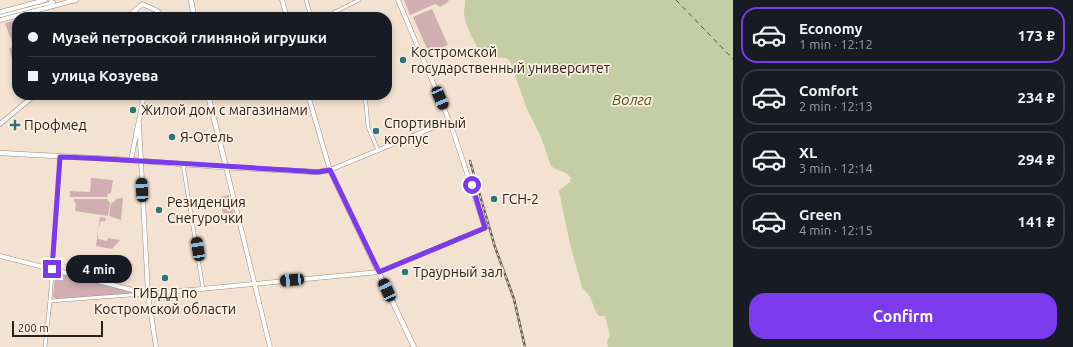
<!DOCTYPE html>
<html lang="en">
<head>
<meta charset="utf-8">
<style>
	:root { --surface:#171b24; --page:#20242c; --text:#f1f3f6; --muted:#9ea1a6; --line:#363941; --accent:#7c3aed }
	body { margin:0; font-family:Ubuntu,sans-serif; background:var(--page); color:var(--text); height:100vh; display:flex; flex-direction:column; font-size:15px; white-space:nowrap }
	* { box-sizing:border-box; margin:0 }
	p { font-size:13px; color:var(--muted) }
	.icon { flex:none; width:22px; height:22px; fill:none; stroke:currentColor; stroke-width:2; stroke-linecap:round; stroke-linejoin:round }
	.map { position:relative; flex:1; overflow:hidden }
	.sheet { display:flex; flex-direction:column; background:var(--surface); width:340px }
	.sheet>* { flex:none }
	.banner { position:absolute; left:12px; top:12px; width:380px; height:88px; border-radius:16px; box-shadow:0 2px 6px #0003; display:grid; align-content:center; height:88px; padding:0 16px; background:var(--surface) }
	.scale { position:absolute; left:12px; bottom:10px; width:91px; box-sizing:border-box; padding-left:4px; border:2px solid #29221c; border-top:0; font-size:11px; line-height:14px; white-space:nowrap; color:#29221c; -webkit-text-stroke:3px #fdefe2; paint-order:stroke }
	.end { position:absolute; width:18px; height:18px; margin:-9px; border:5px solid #7c3aed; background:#fff; box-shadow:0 0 0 2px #fff }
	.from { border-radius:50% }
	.bubble { position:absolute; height:28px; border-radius:14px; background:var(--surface); box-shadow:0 2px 6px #0003; font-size:13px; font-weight:600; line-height:28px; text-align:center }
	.car { position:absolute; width:12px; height:24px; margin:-12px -6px; border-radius:5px; box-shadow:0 0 3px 1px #0007; background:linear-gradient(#222 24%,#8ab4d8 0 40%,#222 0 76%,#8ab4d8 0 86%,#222 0) }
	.banner b { display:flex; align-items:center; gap:14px; height:38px; font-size:15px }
	.banner b+b { border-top:1px solid var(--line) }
	.banner i { width:10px; height:10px; background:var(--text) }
	ul { padding:7px 0 0; list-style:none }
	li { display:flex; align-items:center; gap:12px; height:56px; margin:0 8px 6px; padding:0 8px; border:2px solid var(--line); border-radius:16px }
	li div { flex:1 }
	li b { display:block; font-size:15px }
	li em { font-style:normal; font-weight:600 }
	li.selected { border-color:var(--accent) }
	li>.icon { width:36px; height:36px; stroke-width:1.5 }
	.cta { display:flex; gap:8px; margin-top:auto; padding:8px 16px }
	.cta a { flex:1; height:46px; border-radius:16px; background:var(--accent); color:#fff; font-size:16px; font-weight:600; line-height:46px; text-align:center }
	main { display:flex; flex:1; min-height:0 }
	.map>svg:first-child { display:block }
	.green { fill:#d1aeb1 }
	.water { fill:#c4cda3 }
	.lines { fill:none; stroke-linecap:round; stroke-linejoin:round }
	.ferry { stroke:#505918; stroke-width:1; stroke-dasharray:5 4; stroke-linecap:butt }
	.pedestrian-casing { stroke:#9d8d7e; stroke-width:3.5 }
	.minor-casing { stroke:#9d8d7e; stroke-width:4 }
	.tertiary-casing { stroke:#9d8d7e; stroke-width:5 }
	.secondary-casing { stroke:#9d8d7e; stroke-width:5.5 }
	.pedestrian { stroke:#fff; stroke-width:2.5 }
	.minor { stroke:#fff; stroke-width:3 }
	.tertiary { stroke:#fff; stroke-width:4 }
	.secondary { stroke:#fff; stroke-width:4.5 }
	.rail-casing { stroke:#6d6259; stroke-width:2.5 }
	.rail { stroke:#fdefe2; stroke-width:1; stroke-dasharray:3; stroke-linecap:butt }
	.route { stroke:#7c3aed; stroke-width:5 }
	.poi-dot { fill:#2a7575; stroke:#fdefe2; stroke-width:1.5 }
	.labels { text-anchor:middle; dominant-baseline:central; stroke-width:3.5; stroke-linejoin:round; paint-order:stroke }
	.poi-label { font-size:14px; fill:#29221c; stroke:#fdefe2; text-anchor:start }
	.water-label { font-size:15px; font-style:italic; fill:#505918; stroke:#fdefe2 }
</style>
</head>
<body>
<main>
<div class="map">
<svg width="733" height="347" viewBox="0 0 733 347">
	<rect width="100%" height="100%" fill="#f3e1d1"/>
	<g class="green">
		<path d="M404 0H448L449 1 440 7 435 4 410 15Z"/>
		<path d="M432 9 448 45 429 53 413 17Z"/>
		<path d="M17 20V62L13 63 9 48 14 47 5 23Z"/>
		<path d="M91 178 113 180 111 193 108 194 107 197H70V191L90 192Z"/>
		<path d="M229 195 234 215 224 217 219 197Z"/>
		<path d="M123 198 121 220 109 216 111 203 114 202 116 199Z"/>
		<path d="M73 199H107L110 203 108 216 75 211 76 205Z"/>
		<path d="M101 217 106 218 105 221H101L98 231V239L107 241 108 238 120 240 112 249 96 246 100 218Z"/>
		<path d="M59 273 134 291V294L57 299 53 297 55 276Z"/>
	</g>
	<path class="water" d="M465 0H733V347H608L607 342 610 335 605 316H599C594 310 593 303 590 297 588 293 584 291 582 287L570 244 559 191 570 182 571 178C567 171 557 171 551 166L541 137 527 109 510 61 506 58 486 57C477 51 464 23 464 12 464 8 466 5 465 0Z"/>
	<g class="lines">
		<path class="ferry" d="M676 0 733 59"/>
		<g class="pedestrian-casing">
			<path id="pedestrian" d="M0 16 54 2"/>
		</g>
		<g class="minor-casing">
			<g id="minor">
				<path d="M306 0 311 17"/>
				<path d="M330 17 333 13 359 0"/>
				<path d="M361 95H364L366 104 368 127 378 150"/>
				<path d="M183 164 203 289"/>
				<path d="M50 301 144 294"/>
				<path d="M45 347 50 301 60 157"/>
			</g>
		</g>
		<g class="tertiary-casing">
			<g id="tertiary">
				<path d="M51 0 52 6"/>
				<path d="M282 0 287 17"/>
				<path d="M142 4 158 11 157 17"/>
				<path d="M0 12 45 0"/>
				<path d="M128 17 142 4"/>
				<path d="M0 20 76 0"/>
				<path d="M308 95 330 170 449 121"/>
				<path d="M0 124 35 95"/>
				<path d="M139 124 148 294 156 347"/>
				<path d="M131 160 144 95"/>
				<path d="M226 167 270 347"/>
				<path d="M0 256 148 294 379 272 485 228 451 125 398 0"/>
			</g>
		</g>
		<g class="secondary-casing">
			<g id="secondary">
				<path d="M191 0 194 17"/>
				<path d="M208 95 226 167"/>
				<path d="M0 153 130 160 222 167 318 172 330 170 414 347"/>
			</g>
		</g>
		<use href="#pedestrian" class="pedestrian"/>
		<use href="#minor" class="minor"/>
		<use href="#tertiary" class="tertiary"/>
		<use href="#secondary" class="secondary"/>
		<g class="rail-casing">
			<path id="rail" d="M470 161 495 247 514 299 525 347"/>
		</g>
		<use href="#rail" class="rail"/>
	</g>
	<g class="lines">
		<path class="route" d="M52 269 60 157C146 160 232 167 318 172L330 170 379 272 485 228 472 185"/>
	</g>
	<g class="poi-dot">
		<circle cx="403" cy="60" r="4"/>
		<circle cx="133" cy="110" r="4"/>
		<path d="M13 119h4v4h4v4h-4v4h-4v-4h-4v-4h4z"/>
		<circle cx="376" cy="131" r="4"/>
		<circle cx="172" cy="137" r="4"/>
		<circle cx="494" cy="199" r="4"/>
		<circle cx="159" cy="210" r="4"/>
		<circle cx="405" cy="272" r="4"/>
		<circle cx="165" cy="278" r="4"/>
	</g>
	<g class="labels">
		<g class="poi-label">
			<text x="411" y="52">Костромской<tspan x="411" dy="16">государственный университет</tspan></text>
			<text x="141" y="110">Жилой дом с магазинами</text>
			<text x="384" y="123">Спортивный<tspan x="384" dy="16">корпус</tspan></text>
			<text x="24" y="125">Профмед</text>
			<text x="180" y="137">Я-Отель</text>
			<text x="502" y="199">ГСН-2</text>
			<text x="167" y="202">Резиденция<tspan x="167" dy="16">Снегурочки</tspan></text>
			<text x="413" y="272">Траурный зал</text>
			<text x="165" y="293" text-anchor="middle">ГИБДД по<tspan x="165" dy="16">Костромской области</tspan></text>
		</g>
		<g class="water-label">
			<text x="632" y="99">Волга</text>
		</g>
	</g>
</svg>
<div class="scale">200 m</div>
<i class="end from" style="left:472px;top:185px"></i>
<i class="end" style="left:52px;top:269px"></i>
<div class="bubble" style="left:66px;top:255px;width:66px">4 min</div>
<i class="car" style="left:440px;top:98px;rotate:157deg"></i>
<i class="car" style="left:142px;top:190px;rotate:357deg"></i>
<i class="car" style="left:198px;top:249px;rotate:351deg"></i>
<i class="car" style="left:292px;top:280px;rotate:265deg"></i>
<i class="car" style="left:387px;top:290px;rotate:335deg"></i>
<div class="banner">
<b><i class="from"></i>Музей петровской глиняной игрушки</b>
<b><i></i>улица Козуева</b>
</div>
</div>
<section class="sheet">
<ul>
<li class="selected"><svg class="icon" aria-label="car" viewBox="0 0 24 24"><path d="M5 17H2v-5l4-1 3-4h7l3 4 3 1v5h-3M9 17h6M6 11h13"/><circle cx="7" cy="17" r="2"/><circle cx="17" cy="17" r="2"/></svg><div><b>Economy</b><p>1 min · 12:12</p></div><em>173 ₽</em></li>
<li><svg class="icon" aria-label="car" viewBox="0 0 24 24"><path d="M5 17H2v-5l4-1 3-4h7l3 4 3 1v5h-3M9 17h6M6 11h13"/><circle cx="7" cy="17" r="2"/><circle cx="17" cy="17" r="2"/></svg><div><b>Comfort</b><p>2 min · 12:13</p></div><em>234 ₽</em></li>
<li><svg class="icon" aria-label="car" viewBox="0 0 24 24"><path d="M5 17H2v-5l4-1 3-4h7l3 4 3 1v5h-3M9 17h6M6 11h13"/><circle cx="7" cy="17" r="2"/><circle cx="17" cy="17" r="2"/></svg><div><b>XL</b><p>3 min · 12:14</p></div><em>294 ₽</em></li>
<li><svg class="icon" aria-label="car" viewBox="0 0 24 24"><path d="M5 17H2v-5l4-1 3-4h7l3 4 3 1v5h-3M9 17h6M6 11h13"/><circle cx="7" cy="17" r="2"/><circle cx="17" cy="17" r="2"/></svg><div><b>Green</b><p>4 min · 12:15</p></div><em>141 ₽</em></li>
</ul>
<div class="cta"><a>Confirm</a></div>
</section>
</main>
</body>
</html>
